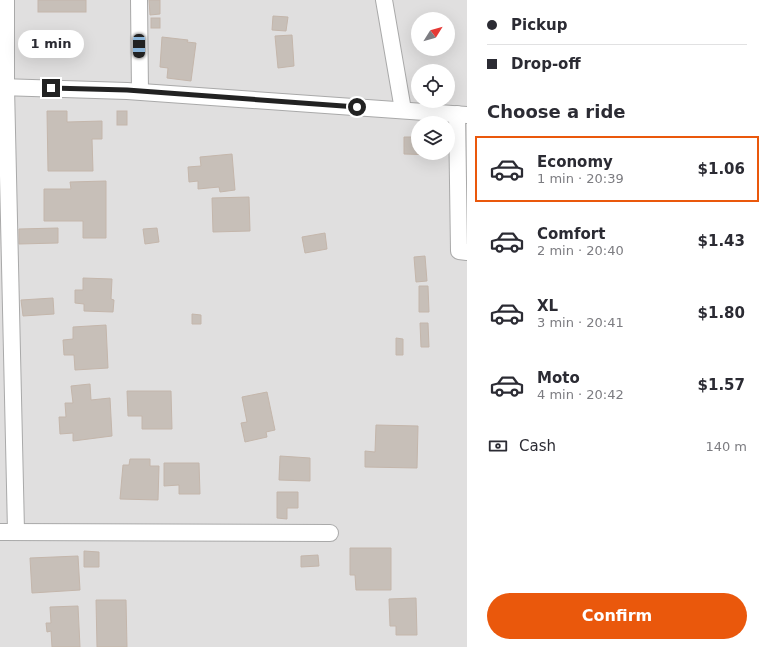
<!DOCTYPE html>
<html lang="en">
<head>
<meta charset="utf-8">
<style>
	:root { --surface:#fff; --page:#f7f7f7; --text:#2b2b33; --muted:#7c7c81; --line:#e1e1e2; --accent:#ea580c }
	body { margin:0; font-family:"DejaVu Sans",sans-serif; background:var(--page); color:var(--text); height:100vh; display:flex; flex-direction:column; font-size:15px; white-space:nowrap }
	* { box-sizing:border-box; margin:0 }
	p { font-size:13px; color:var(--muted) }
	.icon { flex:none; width:22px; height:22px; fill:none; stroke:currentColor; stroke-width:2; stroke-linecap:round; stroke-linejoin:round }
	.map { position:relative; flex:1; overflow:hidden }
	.side { display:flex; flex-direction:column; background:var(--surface); width:300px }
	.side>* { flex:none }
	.banner { display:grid; align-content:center; height:88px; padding:0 20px; background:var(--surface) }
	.needle { width:26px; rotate:53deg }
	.buttons { position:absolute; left:411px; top:12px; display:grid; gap:8px }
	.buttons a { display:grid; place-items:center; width:44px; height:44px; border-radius:50%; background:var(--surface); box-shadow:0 4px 16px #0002; font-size:20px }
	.end { position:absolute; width:18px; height:18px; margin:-9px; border:5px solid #222; background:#fff; box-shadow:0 0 0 2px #fff }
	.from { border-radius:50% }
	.bubble { position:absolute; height:28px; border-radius:14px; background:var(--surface); box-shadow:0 4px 16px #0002; font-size:13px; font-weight:700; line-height:28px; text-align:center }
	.car { position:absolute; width:12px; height:24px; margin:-12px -6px; border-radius:5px; box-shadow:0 0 3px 1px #0007; background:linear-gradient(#222 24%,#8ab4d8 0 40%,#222 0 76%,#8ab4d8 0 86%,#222 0) }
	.banner b { display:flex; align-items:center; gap:14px; height:38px; font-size:15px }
	.banner b+b { border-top:1px solid var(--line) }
	.banner i { width:10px; height:10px; background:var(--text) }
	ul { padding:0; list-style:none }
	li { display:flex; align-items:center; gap:12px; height:66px; margin:0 8px 6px; padding:0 12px; border:2px solid transparent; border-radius:0px }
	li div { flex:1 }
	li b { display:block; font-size:15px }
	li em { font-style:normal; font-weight:700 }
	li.on { border-color:var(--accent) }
	li>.icon { width:36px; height:36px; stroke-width:1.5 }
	h2 { padding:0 20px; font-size:18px; line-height:48px }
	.pay { display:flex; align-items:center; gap:10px; height:44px; padding:0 20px; font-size:15px }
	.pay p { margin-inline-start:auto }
	.cta { display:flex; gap:8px; margin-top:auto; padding:8px 20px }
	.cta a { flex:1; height:46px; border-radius:24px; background:var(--accent); color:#fff; font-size:16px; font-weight:700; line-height:46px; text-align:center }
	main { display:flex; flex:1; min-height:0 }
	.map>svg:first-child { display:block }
	.residential { fill:#e0dfdf; fill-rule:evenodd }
	.building { fill:#c7bfb8; stroke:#c4b6ab }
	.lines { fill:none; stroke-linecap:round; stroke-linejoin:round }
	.minor-casing { stroke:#a9a9a9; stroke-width:18 }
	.minor { stroke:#fff; stroke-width:16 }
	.route { stroke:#222; stroke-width:5 }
</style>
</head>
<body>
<main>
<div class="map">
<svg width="467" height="647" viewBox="0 0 467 647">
	<rect width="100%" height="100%" fill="#f2efe9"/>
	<path class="residential" d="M0 0H467V647H0ZM418 19H448V49H418ZM418 71H448V101H418ZM418 123H448V153H418Z"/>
	<g class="building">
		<rect x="38" y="0" width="48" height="12"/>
		<path d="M149 0H160V14L150 15Z"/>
		<path d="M273 16 288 17 286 31 272 30Z"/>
		<rect x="151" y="18" width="9" height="10"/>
		<path d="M292 35 294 66 278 68 275 36Z"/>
		<path d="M162 37 188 40 187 42 196 43 191 81 167 78 168 68 160 67Z"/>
		<path d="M47 111H67V122L102 121V139H92L93 171H48Z"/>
		<rect x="117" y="111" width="10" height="14"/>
		<path d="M404 137H418V153H438V155L404 154Z"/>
		<path d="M232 154 235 190 220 192 219 187 198 189V181L189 182 188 167 201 166 200 157Z"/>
		<path d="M106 181V238H83V221H44V189H71L70 182Z"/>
		<path d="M249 197 250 231 213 232 212 198Z"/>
		<path d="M58 228V243L19 244V229Z"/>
		<path d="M157 228 159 242 145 244 143 229Z"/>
		<path d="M325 233 327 249 305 253 302 237Z"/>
		<path d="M425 256 427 281 416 282 414 257Z"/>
		<path d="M83 278 112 279 111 299 114 300 113 312 84 311V304L75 303V290H83Z"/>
		<path d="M419 286H428L429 312H419Z"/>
		<path d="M53 298 54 314 23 316 21 300Z"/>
		<path d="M192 314 201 315V324H192Z"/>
		<path d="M420 323H428L429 347H421Z"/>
		<path d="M106 325 108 368 75 370 74 355H64L63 340 73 339V327Z"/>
		<path d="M396 338 403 339V355H396Z"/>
		<path d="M90 384 91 400 110 398 112 436 73 441V433L60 434 59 417H66L65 403H73L71 386Z"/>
		<path d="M127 391H171L172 429H142V416H128Z"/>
		<path d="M267 392 275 430 266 432 267 437 245 442 241 423 247 422 242 397Z"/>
		<path d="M376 425 418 426 417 468 365 467V451L375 452Z"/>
		<path d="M280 456 310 458V481L279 480Z"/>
		<path d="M130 459H150V466H159L158 500 120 499 123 465H129Z"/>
		<path d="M164 463H199L200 494H179V485L164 486Z"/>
		<path d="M277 492H298V508H287V519L277 518Z"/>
		<path d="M350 548H391V590H356L355 575H350Z"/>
		<path d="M84 551 99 552V567H84Z"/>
		<path d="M318 555 319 566 301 567V556Z"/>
		<path d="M78 556 80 590 32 593 30 558Z"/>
		<path d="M416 598 417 635H396V626H390L389 599Z"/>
		<path d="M96 600H126L127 647H97Z"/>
		<path d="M78 606 80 647H52L51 631 47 632 46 623H51L50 607Z"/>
	</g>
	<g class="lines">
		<g class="minor-casing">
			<g id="minor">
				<path d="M6 0V87L16 531"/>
				<path d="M139 0 140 91"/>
				<path d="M384 0 403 110"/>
				<path d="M0 87 127 91 467 115"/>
				<path d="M457 114 459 251 467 252"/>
				<path d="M0 532 330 533"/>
			</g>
		</g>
		<use href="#minor" class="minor"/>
	</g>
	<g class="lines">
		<path class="route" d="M51 88 127 90 357 107"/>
	</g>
</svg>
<div class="buttons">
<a><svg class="needle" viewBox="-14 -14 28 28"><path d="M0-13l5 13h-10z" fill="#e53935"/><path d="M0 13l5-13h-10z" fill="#7c7c81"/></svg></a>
<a><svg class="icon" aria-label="locate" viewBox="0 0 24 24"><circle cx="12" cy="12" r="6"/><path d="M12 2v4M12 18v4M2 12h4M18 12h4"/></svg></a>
<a><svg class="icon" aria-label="layers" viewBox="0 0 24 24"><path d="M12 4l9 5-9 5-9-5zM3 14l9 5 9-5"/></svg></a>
</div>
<i class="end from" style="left:357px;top:107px"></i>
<i class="end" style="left:51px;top:88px"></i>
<div class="bubble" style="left:18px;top:30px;width:66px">1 min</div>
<i class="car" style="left:139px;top:46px;rotate:180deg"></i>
</div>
<section class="side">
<div class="banner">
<b><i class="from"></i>Pickup</b>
<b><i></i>Drop-off</b>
</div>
<h2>Choose a ride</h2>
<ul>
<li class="on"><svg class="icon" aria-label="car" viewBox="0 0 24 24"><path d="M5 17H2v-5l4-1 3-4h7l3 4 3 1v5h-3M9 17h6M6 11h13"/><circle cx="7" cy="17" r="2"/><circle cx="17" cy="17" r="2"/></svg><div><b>Economy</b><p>1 min · 20:39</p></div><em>$1.06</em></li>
<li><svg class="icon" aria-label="car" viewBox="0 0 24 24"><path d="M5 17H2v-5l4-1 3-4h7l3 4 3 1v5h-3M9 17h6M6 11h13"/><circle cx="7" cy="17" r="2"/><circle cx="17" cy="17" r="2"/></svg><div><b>Comfort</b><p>2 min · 20:40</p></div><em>$1.43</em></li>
<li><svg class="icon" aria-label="car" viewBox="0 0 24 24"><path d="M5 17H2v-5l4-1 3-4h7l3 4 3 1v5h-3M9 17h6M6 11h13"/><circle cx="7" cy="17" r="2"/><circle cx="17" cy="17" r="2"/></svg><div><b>XL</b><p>3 min · 20:41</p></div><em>$1.80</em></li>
<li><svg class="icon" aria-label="car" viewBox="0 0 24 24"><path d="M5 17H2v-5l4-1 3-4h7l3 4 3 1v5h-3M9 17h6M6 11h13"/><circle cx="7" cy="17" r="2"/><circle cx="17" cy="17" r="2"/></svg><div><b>Moto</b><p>4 min · 20:42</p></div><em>$1.57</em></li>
</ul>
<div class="pay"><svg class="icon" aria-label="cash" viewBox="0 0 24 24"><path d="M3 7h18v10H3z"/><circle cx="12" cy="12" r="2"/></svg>Cash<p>140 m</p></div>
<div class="cta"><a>Confirm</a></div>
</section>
</main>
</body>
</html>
